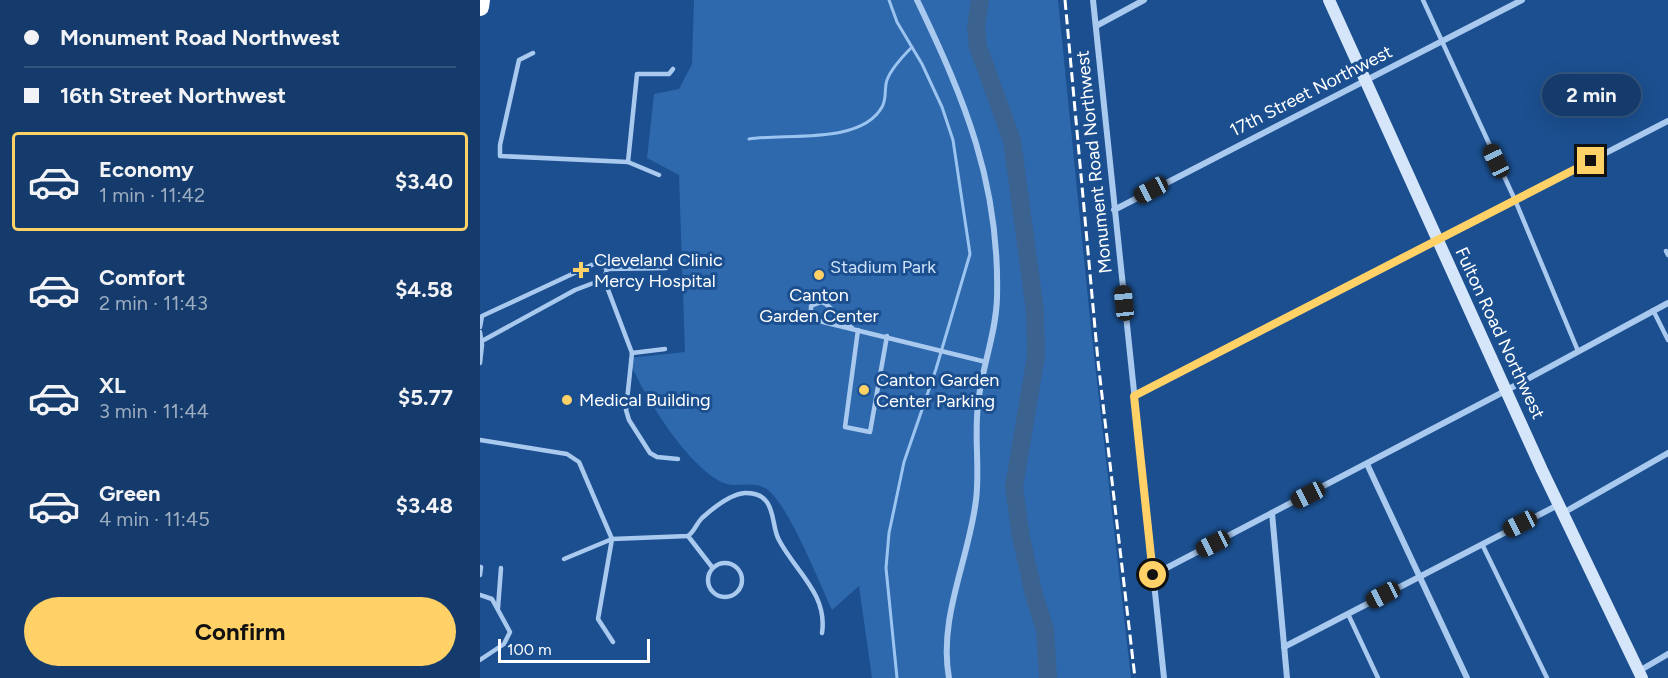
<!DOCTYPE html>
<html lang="en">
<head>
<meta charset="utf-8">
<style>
	:root { --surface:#143b6b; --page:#214673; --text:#f1f3f6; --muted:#9dadc1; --line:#33557e; --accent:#ffd166 }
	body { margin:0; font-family:Figtree,sans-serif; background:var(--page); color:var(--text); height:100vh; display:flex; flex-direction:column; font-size:22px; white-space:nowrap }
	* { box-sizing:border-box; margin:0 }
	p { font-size:20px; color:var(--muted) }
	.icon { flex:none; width:33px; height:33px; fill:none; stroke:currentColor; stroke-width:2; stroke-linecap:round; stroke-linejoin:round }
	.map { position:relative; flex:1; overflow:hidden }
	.panel { display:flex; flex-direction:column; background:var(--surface); width:480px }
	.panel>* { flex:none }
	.hud { display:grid; align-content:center; height:132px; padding:0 24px; background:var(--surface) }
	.scale { position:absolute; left:18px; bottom:15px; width:152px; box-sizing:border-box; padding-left:6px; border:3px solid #fff; border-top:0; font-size:16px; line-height:21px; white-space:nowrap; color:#fff; -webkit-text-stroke:4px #1b4f8f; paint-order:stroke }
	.end { position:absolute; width:27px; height:27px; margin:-14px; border:8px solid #ffd166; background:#111; box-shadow:0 0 0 3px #111 }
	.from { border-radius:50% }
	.bubble { position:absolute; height:42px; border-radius:21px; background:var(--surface); box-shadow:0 6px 24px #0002,0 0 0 2px var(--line); font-size:20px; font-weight:700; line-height:42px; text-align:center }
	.car { position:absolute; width:18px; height:36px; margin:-18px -9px; border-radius:8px; box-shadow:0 0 4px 2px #0007; background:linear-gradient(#222 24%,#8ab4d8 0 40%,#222 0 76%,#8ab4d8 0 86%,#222 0) }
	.hud b { display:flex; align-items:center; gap:21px; height:57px; font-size:22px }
	.hud b+b { border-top:2px solid var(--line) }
	.hud i { width:15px; height:15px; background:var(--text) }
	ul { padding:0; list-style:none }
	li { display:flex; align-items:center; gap:18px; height:99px; margin:0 12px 9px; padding:0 12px; border:3px solid transparent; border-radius:6px }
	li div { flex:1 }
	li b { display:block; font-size:22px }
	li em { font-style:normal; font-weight:700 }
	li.active { border-color:var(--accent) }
	li>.icon { width:54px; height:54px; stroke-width:1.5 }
	.action { display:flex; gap:12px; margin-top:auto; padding:12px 24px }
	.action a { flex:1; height:69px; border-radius:36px; background:var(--accent); color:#111; font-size:24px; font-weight:700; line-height:69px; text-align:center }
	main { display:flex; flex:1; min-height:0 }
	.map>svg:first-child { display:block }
	.green { fill:#2e69ad }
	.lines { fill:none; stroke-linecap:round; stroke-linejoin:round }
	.stream { stroke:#9cc4f0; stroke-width:3 }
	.river { stroke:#3c6290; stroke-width:18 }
	.service { stroke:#a9c9ee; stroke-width:4.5 }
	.minor { stroke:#a9c9ee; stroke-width:6 }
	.secondary { stroke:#d6e6fa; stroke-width:12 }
	.motorway { stroke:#fff; stroke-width:18 }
	.rail { stroke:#fff; stroke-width:3; stroke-dasharray:10 4.5; stroke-linecap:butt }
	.route { stroke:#ffd166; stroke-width:8 }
	.poi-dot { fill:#ffd166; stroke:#1b4f8f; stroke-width:2 }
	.labels { text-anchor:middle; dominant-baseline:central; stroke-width:6; stroke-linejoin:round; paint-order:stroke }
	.street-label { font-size:18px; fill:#fff; stroke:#1b4f8f }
	.poi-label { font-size:18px; fill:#fff; stroke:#1b4f8f; text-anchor:start }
	.park-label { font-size:18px; fill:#cfe3fa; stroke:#1b4f8f }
</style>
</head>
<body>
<main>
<section class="panel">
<div class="hud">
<b><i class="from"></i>Monument Road Northwest</b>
<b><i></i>16th Street Northwest</b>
</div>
<ul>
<li class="active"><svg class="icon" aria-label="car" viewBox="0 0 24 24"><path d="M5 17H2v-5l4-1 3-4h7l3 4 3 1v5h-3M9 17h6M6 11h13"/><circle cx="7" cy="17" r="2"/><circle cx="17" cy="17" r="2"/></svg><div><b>Economy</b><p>1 min · 11:42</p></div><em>$3.40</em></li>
<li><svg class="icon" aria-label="car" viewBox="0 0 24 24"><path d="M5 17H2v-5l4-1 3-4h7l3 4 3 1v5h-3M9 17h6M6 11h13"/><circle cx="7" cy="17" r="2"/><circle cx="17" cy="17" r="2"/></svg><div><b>Comfort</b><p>2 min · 11:43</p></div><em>$4.58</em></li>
<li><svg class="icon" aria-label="car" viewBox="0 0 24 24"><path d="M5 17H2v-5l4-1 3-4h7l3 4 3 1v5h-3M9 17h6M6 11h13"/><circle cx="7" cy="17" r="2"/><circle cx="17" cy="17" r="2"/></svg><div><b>XL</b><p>3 min · 11:44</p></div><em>$5.77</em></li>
<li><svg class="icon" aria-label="car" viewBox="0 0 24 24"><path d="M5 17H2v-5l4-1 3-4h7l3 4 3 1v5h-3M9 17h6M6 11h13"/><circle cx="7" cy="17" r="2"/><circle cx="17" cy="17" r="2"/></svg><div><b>Green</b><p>4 min · 11:45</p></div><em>$3.48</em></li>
</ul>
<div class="action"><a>Confirm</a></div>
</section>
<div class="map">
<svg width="1188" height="678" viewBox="0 0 1188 678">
	<rect width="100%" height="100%" fill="#1b4f8f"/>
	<path class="green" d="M214 0H578L611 329 651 678H392L379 586 352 610C339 582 310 508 288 490 274 479 258 489 244 483 208 468 162 393 148 358L205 352 199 175 167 158 174 94 199 89 212 64Z"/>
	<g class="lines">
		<g class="stream">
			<path d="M409 0 417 22 442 64 462 107 473 140 490 254 456 369 424 462 409 533 406 568 417 678"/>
			<path d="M269 139C305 133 381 145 402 107 407 99 404 88 407 80 411 69 424 55 432 47"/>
		</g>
		<path class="river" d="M500 0 496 26 498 47 532 140 555 311 556 356 534 487 541 537 554 595 565 630 568 678"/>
		<g class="service">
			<path d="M943 0 1035 200 1098 351"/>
			<path d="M53 53 39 60 20 145V156L148 162 179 175"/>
			<path d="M148 162 157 74H189L193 69"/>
			<path d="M1186 251 1188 255"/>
			<path d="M124 279 152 353 185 349"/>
			<path d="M1173 310 1188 340"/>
			<path d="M0 327 2 316 118 262 127 269 186 268"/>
			<path d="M372 328 346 304 341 302 331 306V317L335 320 506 362"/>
			<path d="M378 330 365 427 390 432 407 336"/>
			<path d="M0 332 2 345 0 363"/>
			<path d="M2 341 95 290 124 279 127 269"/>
			<path d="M152 353 146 410 149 420 170 453 177 457 198 459"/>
			<path d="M0 440 87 454 99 462 132 539 208 536C215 531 216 524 222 518 232 509 251 494 265 493 298 492 290 525 299 540 315 571 348 594 342 633"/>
			<path d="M208 536 232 567"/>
			<path d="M1002 544 1067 678"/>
			<path d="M84 559 132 539 118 619 133 642"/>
			<circle cx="245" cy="580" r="17"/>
			<path d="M0 575 1 567"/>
			<path d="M0 595 12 599 30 632 24 644 0 660"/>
			<path d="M18 608 21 568"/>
			<path d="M868 614 898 678"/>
		</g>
		<g class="minor">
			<path d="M437 0C485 100 520 184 517 298 516 335 501 369 498 405 494 437 500 469 496 500 489 559 458 618 469 678"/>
			<path d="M613 0 684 678"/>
			<path d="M616 26 664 0"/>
			<path d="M634 210 1042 0"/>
			<path d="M654 396 1188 121"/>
			<path d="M887 464 987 678"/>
			<path d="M792 513 807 678"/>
			<path d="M1083 513 1188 453"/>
			<path d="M673 575 1027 390 1188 303"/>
			<path d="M804 647 1078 505"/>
			<path d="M1159 671 1188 654"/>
		</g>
		<path class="secondary" d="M849 0 1062 470 1162 678"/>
		<path class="motorway" d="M0 7 1 0"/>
		<path class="rail" d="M585 0 618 361 655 678"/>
	</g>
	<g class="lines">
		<path class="route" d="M673 575 654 396 1111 161"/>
	</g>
	<g class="poi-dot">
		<path d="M98 261h6v6h6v6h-6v6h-6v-6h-6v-6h6z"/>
		<circle cx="339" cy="275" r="6"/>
		<circle cx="384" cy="390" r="6"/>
		<circle cx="87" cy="400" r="6"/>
	</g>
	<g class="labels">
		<g class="street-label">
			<text transform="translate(831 91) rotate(-27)">17th Street Northwest</text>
			<text transform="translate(614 162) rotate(-96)">Monument Road Northwest</text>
			<text transform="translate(1020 333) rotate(65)">Fulton Road Northwest</text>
		</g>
		<g class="poi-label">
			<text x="114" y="260">Cleveland Clinic<tspan x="114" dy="21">Mercy Hospital</tspan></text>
			<text x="339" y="295" text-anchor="middle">Canton<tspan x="339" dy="21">Garden Center</tspan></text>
			<text x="396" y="380">Canton Garden<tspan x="396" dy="21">Center Parking</tspan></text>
			<text x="99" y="400">Medical Building</text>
		</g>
		<g class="park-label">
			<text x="403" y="267">Stadium Park</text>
		</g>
	</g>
</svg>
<div class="scale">100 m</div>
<i class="end from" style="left:673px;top:575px"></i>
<i class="end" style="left:1111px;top:161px"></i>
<div class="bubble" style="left:1062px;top:74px;width:99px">2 min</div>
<i class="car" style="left:1016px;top:161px;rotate:335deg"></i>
<i class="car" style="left:671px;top:190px;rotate:242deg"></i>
<i class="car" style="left:644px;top:303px;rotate:354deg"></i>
<i class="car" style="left:828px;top:495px;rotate:243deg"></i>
<i class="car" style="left:1040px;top:524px;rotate:243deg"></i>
<i class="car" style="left:733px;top:544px;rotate:243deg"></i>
<i class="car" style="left:903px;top:595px;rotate:242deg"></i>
</div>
</main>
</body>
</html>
